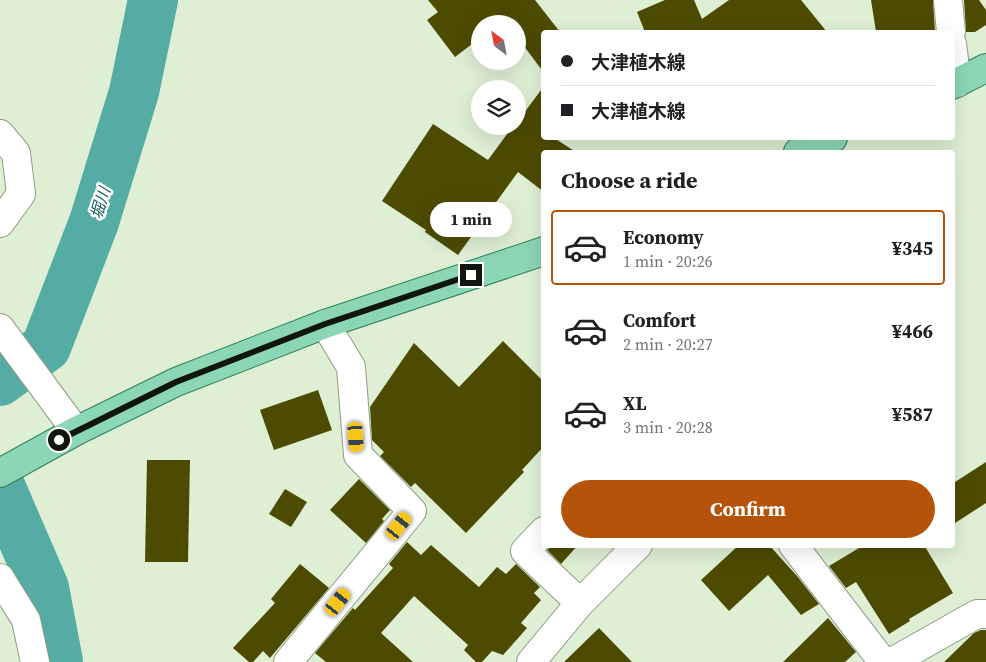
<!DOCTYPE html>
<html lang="en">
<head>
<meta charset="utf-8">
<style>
	:root { --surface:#fff; --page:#f6f6f6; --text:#202124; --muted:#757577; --line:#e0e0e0; --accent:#b45309 }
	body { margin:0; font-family:"Source Serif 4","Noto Sans JP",serif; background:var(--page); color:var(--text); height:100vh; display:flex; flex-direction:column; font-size:19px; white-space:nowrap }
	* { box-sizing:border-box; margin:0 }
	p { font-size:16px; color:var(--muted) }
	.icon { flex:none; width:28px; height:28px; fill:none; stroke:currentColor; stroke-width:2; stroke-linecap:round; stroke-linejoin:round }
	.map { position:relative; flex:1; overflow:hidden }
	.details { position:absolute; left:541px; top:150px; width:414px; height:398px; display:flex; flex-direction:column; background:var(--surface); border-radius:5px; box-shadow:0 5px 20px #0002 }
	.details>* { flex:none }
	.hud { position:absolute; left:541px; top:30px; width:414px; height:110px; border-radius:5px; box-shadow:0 5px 20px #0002; display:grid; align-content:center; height:110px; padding:0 20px; background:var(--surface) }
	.needle { width:32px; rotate:328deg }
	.controls { position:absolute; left:471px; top:15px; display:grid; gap:10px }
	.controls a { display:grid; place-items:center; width:55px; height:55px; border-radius:50%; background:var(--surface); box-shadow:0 5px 20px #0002; font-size:25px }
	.end { position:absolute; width:22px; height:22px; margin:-11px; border:6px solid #10160c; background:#fff; box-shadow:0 0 0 2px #fff }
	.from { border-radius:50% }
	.bubble { position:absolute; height:35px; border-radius:18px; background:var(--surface); box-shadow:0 5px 20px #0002; font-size:16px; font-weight:700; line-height:35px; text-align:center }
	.car { position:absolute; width:15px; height:30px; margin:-15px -8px; border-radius:6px; box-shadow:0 0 4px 1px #0007; background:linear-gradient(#f5c518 24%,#345 0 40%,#f5c518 0 76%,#345 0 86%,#f5c518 0) }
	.hud b { display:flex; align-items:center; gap:18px; height:48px; font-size:19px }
	.hud b+b { border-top:1px solid var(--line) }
	.hud i { width:12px; height:12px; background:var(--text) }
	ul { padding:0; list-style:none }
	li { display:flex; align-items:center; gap:15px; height:75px; margin:0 10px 8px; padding:0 10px; border:2px solid transparent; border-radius:5px }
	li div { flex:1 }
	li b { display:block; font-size:19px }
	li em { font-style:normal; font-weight:700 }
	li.on { border-color:var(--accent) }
	li>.icon { width:45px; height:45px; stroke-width:1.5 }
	h2 { padding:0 20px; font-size:22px; line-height:60px }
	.primary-button { display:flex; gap:10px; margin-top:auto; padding:10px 20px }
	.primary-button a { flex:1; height:58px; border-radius:30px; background:var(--accent); color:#fff; font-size:20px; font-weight:700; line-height:58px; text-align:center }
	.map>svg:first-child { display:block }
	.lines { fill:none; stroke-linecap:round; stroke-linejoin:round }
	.stream { stroke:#407f76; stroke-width:9 }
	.river { stroke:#55aca4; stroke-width:50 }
	.building { fill:#4d4b02 }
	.street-casing { stroke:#8e9e85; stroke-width:30 }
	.primary-casing { stroke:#2e815a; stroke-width:30 }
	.street { stroke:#fff; stroke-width:28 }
	.primary { stroke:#8bd6b5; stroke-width:28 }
	.route { stroke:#10160c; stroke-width:6 }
	.labels { text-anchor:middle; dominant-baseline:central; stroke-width:5; stroke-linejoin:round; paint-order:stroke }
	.water-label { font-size:16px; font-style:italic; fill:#155e58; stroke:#fff }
</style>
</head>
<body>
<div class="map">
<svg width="986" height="662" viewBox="0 0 986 662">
	<rect width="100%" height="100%" fill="#deefd4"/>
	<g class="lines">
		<path class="stream" d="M5 578 32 560"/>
		<g class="river">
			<path d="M0 381 46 347 94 222 134 92 153 0"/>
			<path d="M0 486 44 588 58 662"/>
		</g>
	</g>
	<g class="building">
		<path d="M428 0H535L560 32H544V73L518 38V24H507L504 20 499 24H480V38L455 57 427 20 438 12Z"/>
		<path d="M665 0H694L702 19 729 0H801L827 32H645L637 12Z"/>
		<path d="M871 0H933L935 32H876Z"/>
		<path d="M964 0H979L986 10V25L975 32H966Z"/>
		<path d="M544 86V138H554L576 152H544V192L518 172 458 255 425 232 426 230 382 201 433 124 488 160 513 126H518V121Z"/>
		<path d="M503 341 544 382V446L522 470 524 472 466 533 415 483 411 487 380 456 384 452 372 440 370 407 414 343 459 387Z"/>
		<path d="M318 390 332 430 274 450 260 410Z"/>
		<path d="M147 460H190L188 562H145Z"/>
		<path d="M986 462V503L952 525V484Z"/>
		<path d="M359 479 390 510 382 519 384 521 366 543 330 510Z"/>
		<path d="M285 489 307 502 291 527 269 514Z"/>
		<path d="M407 542 421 555 431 545 479 587 497 567 506 574 516 564 540 587 534 593 541 600 521 623 527 628 503 655 492 651 482 662H476L464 650 468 645 414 596 381 633 413 662H326L315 653 353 608 355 610 393 568 389 564Z"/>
		<path d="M552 545H578L561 564 547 550Z"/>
		<path d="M739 545H769L797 576 819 604 801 615 768 575 729 611 701 580Z"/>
		<path d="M864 545H924L953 593 909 619 910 621 889 634 856 582 846 588 829 566Z"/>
		<path d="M300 564 329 588 270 658 263 651 253 662H249L233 648 275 603 271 599Z"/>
		<path d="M828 618 856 652 845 662H783Z"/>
		<path d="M599 628 632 662H564Z"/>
		<path d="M981 630H986V662H944L974 633Z"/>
	</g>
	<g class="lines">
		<g class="street-casing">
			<g id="street">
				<path d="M948 0 951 32"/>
				<path d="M952 44 957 83"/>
				<path d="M0 134 16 153 21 194 0 223"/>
				<path d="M0 328 76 431"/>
				<path d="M544 531 525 551 580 603"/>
				<path d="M793 545 883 662"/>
				<path d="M0 578 26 620 35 662"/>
				<path d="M288 662 412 511 358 455 351 367 325 324"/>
				<path d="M531 662 580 603 638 545"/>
				<path d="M892 662 977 614H986"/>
			</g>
		</g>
		<g class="primary-casing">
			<g id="primary">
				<path d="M952 85 986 68"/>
				<path d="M798 152 833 138"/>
				<path d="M0 473 76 431 176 382 325 324 544 251"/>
			</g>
		</g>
		<use href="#street" class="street"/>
		<use href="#primary" class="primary"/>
	</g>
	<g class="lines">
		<path class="route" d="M59 440 176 382 325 324 471 275"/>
	</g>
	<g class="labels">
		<g class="water-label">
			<text transform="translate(100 203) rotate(-73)">堀川</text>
		</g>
	</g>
</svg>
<div class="controls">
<a><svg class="needle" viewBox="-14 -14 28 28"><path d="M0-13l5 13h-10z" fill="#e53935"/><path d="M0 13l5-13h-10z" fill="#757577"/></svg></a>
<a><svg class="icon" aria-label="layers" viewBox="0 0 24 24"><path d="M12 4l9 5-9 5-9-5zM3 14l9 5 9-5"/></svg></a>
</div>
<i class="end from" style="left:59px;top:440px"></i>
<i class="end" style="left:471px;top:275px"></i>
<div class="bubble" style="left:430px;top:202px;width:82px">1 min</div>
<i class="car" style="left:356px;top:437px;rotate:176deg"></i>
<i class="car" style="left:399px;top:526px;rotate:39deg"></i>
<i class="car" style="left:338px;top:602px;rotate:39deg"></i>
<div class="hud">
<b><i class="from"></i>大津植木線</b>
<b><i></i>大津植木線</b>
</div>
<section class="details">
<h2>Choose a ride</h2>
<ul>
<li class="on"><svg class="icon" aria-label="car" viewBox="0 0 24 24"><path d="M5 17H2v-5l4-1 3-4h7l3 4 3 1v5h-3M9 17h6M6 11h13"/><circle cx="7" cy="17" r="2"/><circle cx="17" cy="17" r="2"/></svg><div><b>Economy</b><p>1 min · 20:26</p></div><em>¥345</em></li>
<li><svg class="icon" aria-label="car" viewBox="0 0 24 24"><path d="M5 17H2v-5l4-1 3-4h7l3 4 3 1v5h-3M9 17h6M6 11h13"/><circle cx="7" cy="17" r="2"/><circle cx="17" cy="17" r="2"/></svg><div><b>Comfort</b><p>2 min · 20:27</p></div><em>¥466</em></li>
<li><svg class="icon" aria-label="car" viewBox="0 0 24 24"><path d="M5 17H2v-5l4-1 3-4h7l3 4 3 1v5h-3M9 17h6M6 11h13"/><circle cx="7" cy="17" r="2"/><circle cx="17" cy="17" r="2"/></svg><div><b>XL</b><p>3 min · 20:28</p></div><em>¥587</em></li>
</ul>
<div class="primary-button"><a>Confirm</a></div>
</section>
</div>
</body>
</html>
